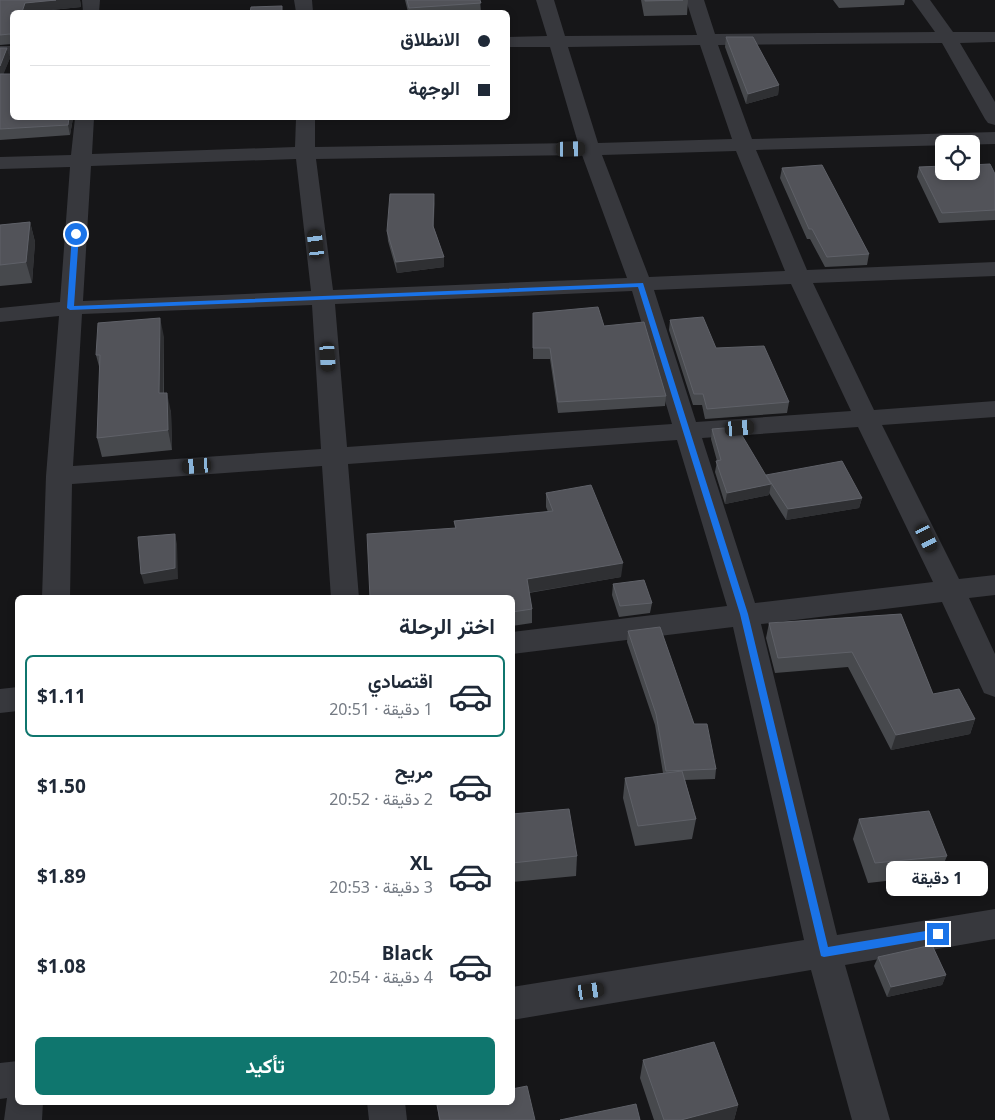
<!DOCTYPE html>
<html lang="ar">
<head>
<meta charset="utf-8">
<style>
	:root { --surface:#fff; --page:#f2f2f3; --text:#1f2937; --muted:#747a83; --line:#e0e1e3; --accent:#0f766e }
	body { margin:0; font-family:"Noto Sans",Vazirmatn,sans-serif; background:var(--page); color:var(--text); direction:rtl; height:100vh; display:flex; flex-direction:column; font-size:19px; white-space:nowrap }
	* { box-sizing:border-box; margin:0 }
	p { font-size:16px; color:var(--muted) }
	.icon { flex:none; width:28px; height:28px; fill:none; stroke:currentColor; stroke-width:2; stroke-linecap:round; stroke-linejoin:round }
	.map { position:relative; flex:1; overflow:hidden; direction:ltr }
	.details { position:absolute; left:15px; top:595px; width:500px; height:510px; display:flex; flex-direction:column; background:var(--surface); border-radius:8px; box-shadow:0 2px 8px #0003; direction:rtl }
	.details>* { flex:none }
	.top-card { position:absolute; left:10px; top:10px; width:500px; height:110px; border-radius:8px; box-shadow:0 2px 8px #0003; direction:rtl; display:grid; align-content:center; height:110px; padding:0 20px; background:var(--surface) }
	.buttons { position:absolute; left:935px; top:135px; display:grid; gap:10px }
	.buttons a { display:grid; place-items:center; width:45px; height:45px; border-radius:8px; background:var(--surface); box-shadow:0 2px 8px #0003; font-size:25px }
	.end { position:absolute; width:22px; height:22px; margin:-11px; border:6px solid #1a73e8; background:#fff; box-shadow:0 0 0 2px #fff }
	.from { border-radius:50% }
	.bubble { position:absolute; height:35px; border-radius:8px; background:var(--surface); box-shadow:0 2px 8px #0003; font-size:16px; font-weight:700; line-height:35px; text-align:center; direction:rtl }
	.car { position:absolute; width:15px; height:30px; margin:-15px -8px; border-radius:6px; box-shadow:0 0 4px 1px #0007; background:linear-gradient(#222 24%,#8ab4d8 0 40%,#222 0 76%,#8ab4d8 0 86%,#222 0) }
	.top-card b { display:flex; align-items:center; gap:18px; height:48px; font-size:19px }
	.top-card b+b { border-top:1px solid var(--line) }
	.top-card i { width:12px; height:12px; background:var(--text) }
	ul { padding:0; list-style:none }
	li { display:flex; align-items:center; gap:15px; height:82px; margin:0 10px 8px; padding:0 10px; border:2px solid transparent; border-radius:8px }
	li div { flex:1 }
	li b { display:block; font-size:19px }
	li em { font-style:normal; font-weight:700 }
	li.active { border-color:var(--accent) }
	li>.icon { width:45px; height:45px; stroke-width:1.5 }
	h2 { padding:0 20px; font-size:22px; line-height:60px }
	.button { display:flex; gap:10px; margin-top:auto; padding:10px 20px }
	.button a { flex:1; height:58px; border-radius:8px; background:var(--accent); color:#fff; font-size:20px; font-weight:700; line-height:58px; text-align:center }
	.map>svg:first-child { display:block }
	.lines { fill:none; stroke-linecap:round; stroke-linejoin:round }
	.minor { fill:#37383d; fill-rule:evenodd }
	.wall { fill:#47494d }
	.shaded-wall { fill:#2f3033 }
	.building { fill:#525359; stroke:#5f6168 }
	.route { fill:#1a73e8 }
</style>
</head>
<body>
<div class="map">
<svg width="995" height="1120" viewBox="0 0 995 1120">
	<rect width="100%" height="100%" fill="#161618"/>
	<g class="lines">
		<g class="minor">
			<path d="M82 0H100L99 12H83Z"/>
			<path d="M294 0H312L313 12H296Z"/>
			<path d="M536 0H554L565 36 697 35 686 0H704L715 34 935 32 912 0H930L953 32H995V42L960 43 995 102V125L988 123 985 119 942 43 718 45 752 139 995 132V144L756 150 807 270 995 262V276L813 283 874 410 995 401V417L882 425 959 579 995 575V595L969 598 995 654V697L984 693 942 602 761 624 837 935 995 909V939L845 965 890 1120H852L811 970 512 1020V987L804 940 733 627 512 654V632L727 606 677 440 348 464 359 598H331L322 466 72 484 70 598H42L46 476 59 316 0 322V308L60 302 70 167 0 169V157L71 155 75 118H94L92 154 295 147 296 118H315V147L578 143 550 47H508V37L547 36ZM700 45 732 139 598 143 568 47ZM736 151 785 271 649 277 602 155ZM582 155 627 278 333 290 316 159ZM296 159 311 291 83 301 91 166ZM791 284 851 411 696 422 654 290ZM632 291 672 424 347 447 335 304ZM312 305 321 449 73 466 82 314ZM858 427 933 582 755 603 702 438Z"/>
			<rect x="0" y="46" width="12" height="10"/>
			<path d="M18 687V711L0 713V689Z"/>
			<path d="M18 1061V1102H43L42 1120H4L7 1098 0 1099V1063Z"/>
			<path d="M367 1102H405L407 1120H369Z"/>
		</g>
	</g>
	<g class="wall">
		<path d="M0 0H80L81 7 31 12H12V45V44L0 45Z"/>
		<path d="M405 0H480L481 12H408Z"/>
		<path d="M641 0H688L687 15 644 16Z"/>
		<path d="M833 0H905L904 5 839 8Z"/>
		<path d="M726 37 779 85 778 95 746 104 725 47Z"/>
		<path d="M0 48H7L10 58 3 74 73 118 70 135 0 140Z"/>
		<path d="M919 167 995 174V220L939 223 917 177Z"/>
		<path d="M782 168 869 254 867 265 825 267 810 239H807L780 178Z"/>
		<path d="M434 194V228L444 257V267L397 273 388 241 387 231Z"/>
		<path d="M30 222 35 242 32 283 0 286V225Z"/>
		<path d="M533 313 604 326 666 396 665 406 558 413 550 359H533Z"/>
		<path d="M670 320 716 348 789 402 787 413 705 419 702 405H693L669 330Z"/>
		<path d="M164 337V393L171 412 172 450 102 457 97 438 100 370 96 355Z"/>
		<path d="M712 429 766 476V475L862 498 859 508 786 520 769 493V495L725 504 715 472 717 461 711 439Z"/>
		<path d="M546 493 621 577 529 593 532 609V623L512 626V598L455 528 454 521 548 512 546 507Z"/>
		<path d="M613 584 652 603 650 613 619 617 612 595Z"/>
		<path d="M901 614 933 694 975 719 970 734 891 750 848 667 775 673 766 638 769 623Z"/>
		<path d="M628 631 694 724 716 769 715 779 685 780 696 819 692 839 635 846 623 798 625 778 663 773 655 725 627 642Z"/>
		<path d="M512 814 577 856 576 876 512 882Z"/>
		<path d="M859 819 947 856 939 875 868 883 853 839Z"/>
		<path d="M878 957 946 975 942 985 887 997 874 966Z"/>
		<path d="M643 1060 738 1105 734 1120H654L640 1078Z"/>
		<path d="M437 1105 535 1120H439Z"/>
	</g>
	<g class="shaded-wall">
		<path d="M56 0H80L81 7 31 12H22L25 3Z"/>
		<path d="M7 48 10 58 0 83V66Z"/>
		<path d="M779 85 778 95 746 104 748 94Z"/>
		<path d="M69 118H73L70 135 68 125Z"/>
		<path d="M434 194 435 204 433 236V226Z"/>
		<path d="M30 222 35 242 32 283 26 262Z"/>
		<path d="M444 257V267L397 273 396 262Z"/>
		<path d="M160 318 164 337 163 413 159 393Z"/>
		<path d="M167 393 171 412 172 450 168 430Z"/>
		<path d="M771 484 769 495 725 504 727 493Z"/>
		<path d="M862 498 859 508 786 520 788 509Z"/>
		<path d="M175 534 177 544 178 579 144 584 141 574Z"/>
		<path d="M623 563 621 577 526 593 527 579Z"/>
		<path d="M975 719 970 734 891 750 896 735Z"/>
		<path d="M946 975 942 985 887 997 891 987Z"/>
		<path d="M738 1105 734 1120H681Z"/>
	</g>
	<g class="building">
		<path d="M0 0H56L25 3 22 12H12V35L11 38 10 34 0 35Z"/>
		<path d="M407 0H480L481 3 409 8Z"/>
		<path d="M645 0H683L645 1Z"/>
		<path d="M282 6V12H250L251 7Z"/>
		<path d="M726 37H753L779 85 748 94Z"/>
		<path d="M0 48H7L0 66Z"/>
		<path d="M0 74H12V118H69L68 125 0 129Z"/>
		<path d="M990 164 995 174V210L942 213 919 167 944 166V171H971V165Z"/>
		<path d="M822 165 869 254 827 257 812 229H809L782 168Z"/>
		<path d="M390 194H434L433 226 444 257 396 262 387 231Z"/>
		<path d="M30 222 26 262 0 265V225Z"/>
		<path d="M598 307 604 326 644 322 666 396 558 402 550 348H533V313Z"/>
		<path d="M703 317 716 348 764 346 789 402 707 409 703 394H694L670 320Z"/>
		<path d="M160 318 159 393H167L168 430 97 438 100 355H96L98 323Z"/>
		<path d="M737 427 771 484 727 493 716 461 721 460 712 429Z"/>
		<path d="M842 461 862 498 788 509 766 475Z"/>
		<path d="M591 485 623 563 527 579 532 609 512 612V598H370L367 534 456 528 454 521 553 511 546 493Z"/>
		<path d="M175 534V568L141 574 138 537Z"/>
		<path d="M644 580 652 603 620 606 613 584Z"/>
		<path d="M901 614 933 694 959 689 975 719 896 735 852 652 778 658 769 623Z"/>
		<path d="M660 627 694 724H707L716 769 666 771 656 714 628 631Z"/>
		<path d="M682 771 696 819 638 826 625 778Z"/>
		<path d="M569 809 577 856 512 863V814Z"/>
		<path d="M929 811 947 856 875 863 859 819Z"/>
		<path d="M932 945 946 975 891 987 878 957Z"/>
		<path d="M714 1042 738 1105 681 1120H664L643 1060Z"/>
		<path d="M527 1086 535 1120H440L437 1105 451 1102H512V1089Z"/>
		<path d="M636 1104 640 1120H560Z"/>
	</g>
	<path class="route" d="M76 232 79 234 74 306 643 283 748 614 828 947 938 929 942 930V937L824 957 821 956 740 614 638 287 70 310 67 308 72 234Z"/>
</svg>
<div class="buttons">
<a><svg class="icon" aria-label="locate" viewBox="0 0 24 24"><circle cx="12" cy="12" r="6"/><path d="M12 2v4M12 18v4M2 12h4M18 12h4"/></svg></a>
</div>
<i class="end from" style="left:76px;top:234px"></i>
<i class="end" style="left:938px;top:934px"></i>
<div class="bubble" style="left:886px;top:861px;width:102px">1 دقيقة</div>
<i class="car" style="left:571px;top:149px;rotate:89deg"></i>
<i class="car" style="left:316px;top:244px;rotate:353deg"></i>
<i class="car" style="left:328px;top:357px;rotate:176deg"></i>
<i class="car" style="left:740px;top:428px;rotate:85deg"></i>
<i class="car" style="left:197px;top:466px;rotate:266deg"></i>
<i class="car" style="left:927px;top:538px;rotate:154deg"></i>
<i class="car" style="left:590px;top:991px;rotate:81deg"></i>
<div class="top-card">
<b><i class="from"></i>الانطلاق</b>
<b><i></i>الوجهة</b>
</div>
<section class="details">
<h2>اختر الرحلة</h2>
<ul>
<li class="active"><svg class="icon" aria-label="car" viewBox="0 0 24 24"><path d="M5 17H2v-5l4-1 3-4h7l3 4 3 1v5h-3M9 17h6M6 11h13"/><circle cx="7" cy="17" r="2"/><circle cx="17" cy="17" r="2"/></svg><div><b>اقتصادي</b><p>1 دقيقة · 20:51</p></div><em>$1.11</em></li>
<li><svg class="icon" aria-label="car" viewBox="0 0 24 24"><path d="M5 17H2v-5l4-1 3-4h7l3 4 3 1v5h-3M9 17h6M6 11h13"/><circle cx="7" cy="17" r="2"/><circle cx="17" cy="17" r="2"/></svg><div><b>مريح</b><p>2 دقيقة · 20:52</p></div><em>$1.50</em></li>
<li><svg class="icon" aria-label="car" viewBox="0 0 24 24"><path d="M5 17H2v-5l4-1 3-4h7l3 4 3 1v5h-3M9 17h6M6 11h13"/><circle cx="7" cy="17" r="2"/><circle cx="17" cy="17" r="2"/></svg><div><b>XL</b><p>3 دقيقة · 20:53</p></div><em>$1.89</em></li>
<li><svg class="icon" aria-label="car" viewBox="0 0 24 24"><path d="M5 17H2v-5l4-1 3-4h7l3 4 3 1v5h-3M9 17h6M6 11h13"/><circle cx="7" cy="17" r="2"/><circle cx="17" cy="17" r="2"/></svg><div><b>Black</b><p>4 دقيقة · 20:54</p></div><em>$1.08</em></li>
</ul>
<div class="button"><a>تأكيد</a></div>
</section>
</div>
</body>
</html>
